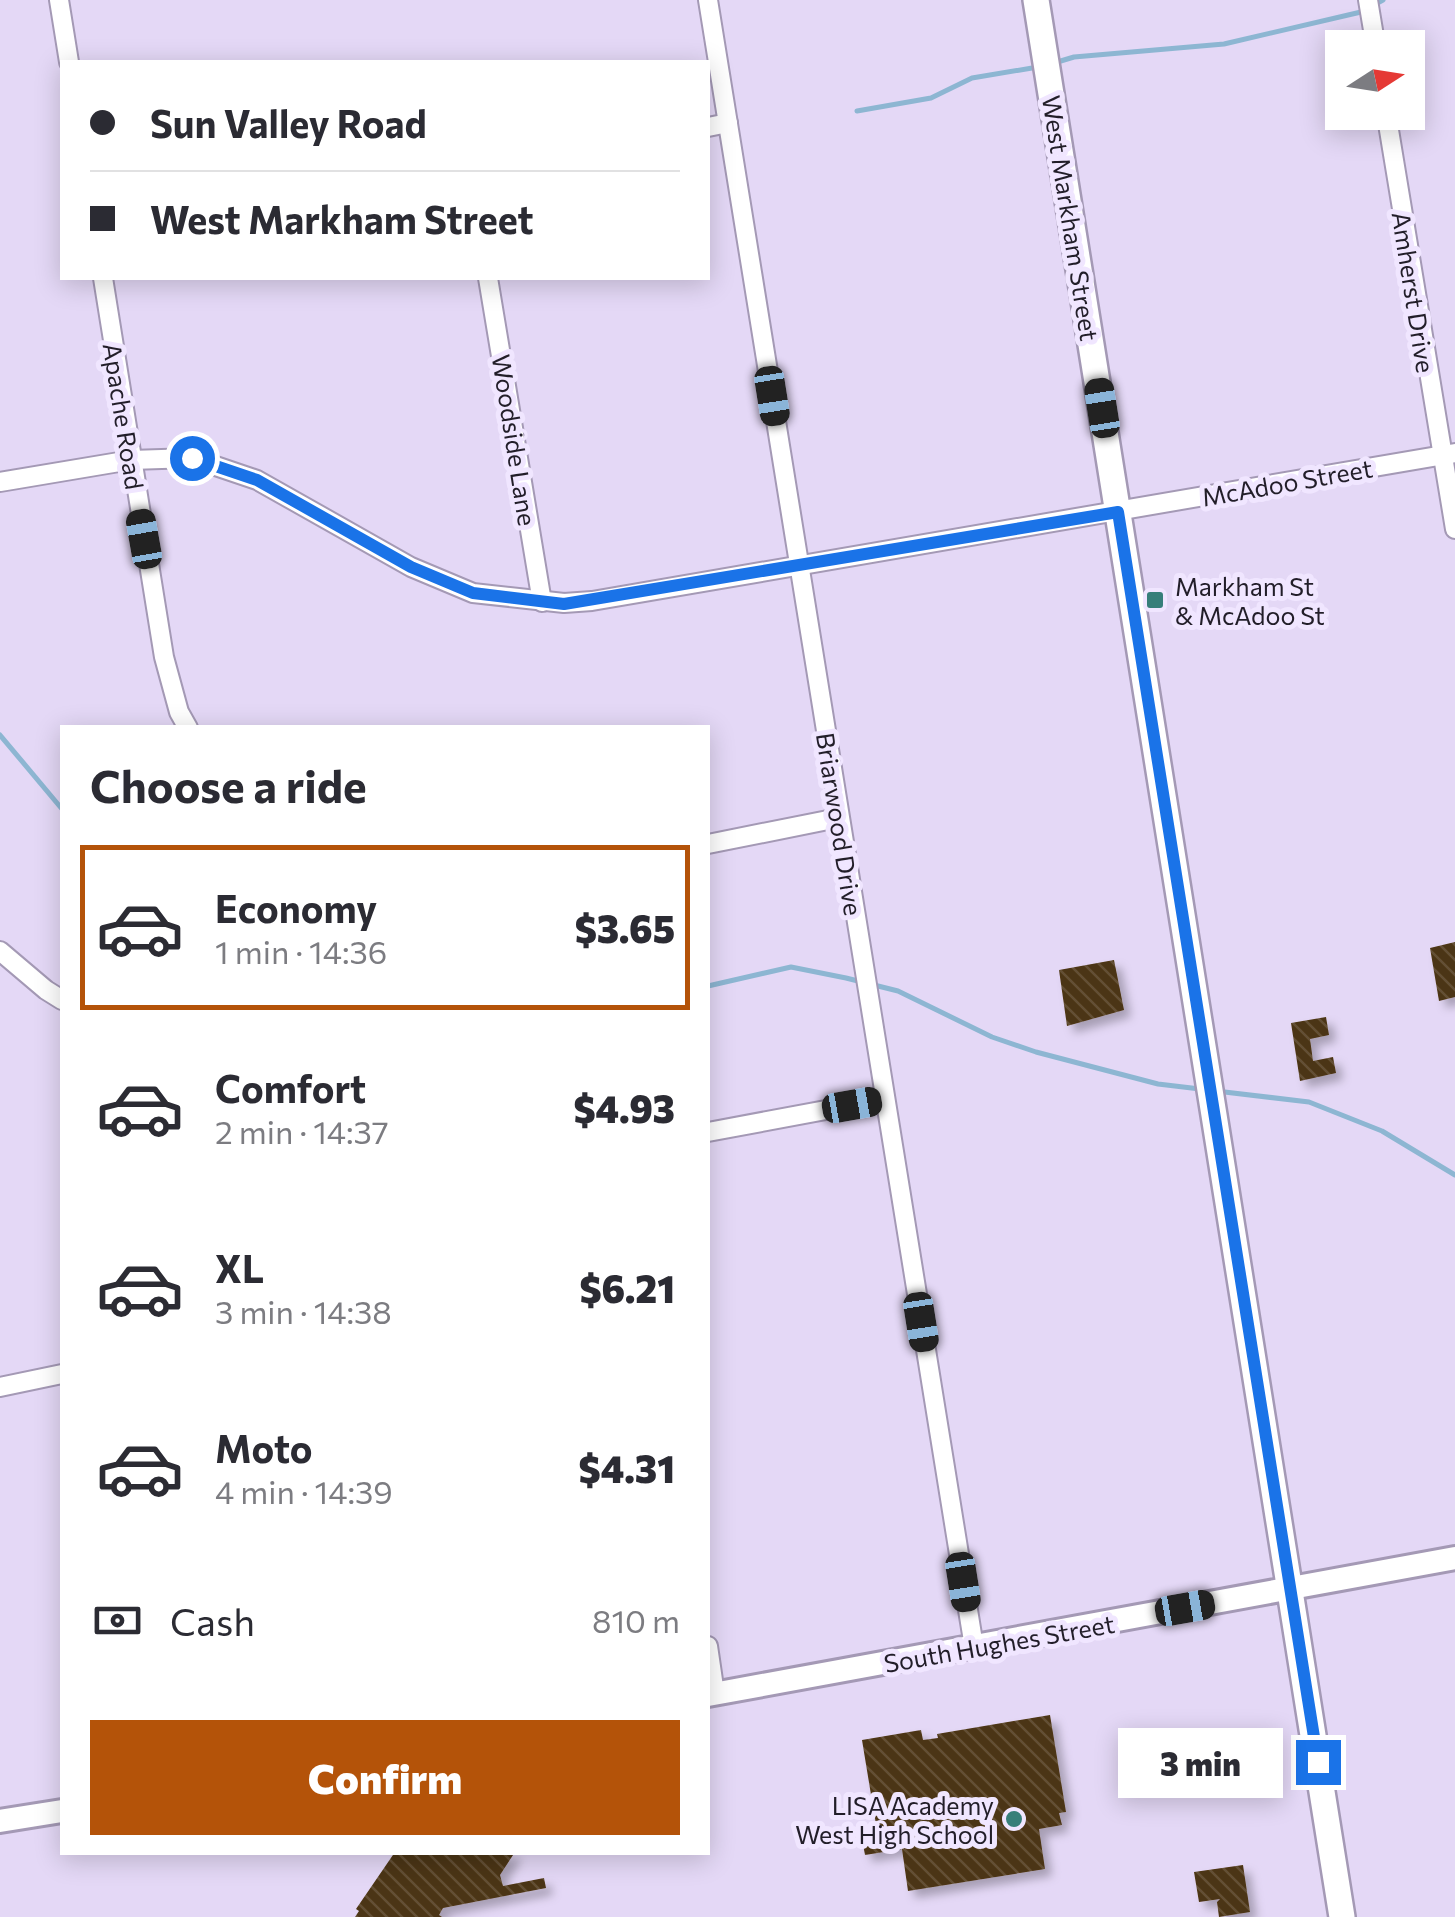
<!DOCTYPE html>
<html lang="en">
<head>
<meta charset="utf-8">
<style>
	:root { --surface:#fff; --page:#f2f2f3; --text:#2b2b33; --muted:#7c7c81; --line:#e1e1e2; --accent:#b45309 }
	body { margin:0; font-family:Commissioner,sans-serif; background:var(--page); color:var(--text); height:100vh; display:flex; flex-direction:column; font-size:38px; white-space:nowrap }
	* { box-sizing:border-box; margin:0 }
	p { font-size:32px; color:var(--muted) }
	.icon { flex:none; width:55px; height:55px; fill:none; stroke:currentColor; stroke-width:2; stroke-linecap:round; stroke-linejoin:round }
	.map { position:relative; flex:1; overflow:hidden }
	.drawer { position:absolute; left:60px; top:725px; width:650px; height:1130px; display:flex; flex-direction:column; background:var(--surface); border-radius:0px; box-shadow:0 5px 25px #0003 }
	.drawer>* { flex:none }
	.hud { position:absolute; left:60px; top:60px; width:650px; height:220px; border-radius:0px; box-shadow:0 5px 25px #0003; display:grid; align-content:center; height:220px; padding:0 30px; background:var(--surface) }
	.needle { width:65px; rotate:78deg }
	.buttons { position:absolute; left:1325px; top:30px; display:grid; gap:20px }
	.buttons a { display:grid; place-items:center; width:100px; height:100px; border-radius:0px; background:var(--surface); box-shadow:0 5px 25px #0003; font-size:50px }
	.end { position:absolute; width:45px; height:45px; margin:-22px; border:12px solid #1a73e8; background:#fff; box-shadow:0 0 0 5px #fff }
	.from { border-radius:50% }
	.bubble { position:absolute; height:70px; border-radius:0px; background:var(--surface); box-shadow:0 5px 25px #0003; font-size:32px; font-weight:800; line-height:70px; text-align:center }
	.car { position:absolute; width:30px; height:60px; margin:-30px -15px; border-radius:12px; box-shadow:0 0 8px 2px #0007; background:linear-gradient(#222 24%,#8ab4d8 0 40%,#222 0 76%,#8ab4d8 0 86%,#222 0) }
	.hud b { display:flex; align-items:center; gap:35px; height:95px; font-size:38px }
	.hud b+b { border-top:2px solid var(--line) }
	.hud i { width:25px; height:25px; background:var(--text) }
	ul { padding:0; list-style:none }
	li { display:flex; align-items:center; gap:30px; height:165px; margin:0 20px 15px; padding:0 10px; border:5px solid transparent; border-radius:0px }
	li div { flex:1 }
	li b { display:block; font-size:38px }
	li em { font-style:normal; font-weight:800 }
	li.on { border-color:var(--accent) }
	li>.icon { width:90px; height:90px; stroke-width:1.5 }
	h2 { padding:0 30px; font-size:45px; line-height:120px }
	.pay { display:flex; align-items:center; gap:25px; height:110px; padding:0 30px; font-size:38px }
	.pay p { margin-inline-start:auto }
	.action { display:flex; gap:20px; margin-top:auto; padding:20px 30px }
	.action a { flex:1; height:115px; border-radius:0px; background:var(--accent); color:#fff; font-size:40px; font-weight:800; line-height:115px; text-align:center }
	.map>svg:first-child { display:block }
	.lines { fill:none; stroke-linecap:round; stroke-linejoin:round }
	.stream { stroke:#8db6d2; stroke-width:5 }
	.building { fill:url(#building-back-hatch); filter:url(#shadow) }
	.minor-casing { stroke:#a499b5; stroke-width:22 }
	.tertiary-casing { stroke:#a499b5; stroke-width:28 }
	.secondary-casing { stroke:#a499b5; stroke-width:30 }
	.minor { stroke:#fff; stroke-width:18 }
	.tertiary { stroke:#fff; stroke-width:22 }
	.secondary { stroke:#fff; stroke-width:25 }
	.route { stroke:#1a73e8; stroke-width:12 }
	.poi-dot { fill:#377f7a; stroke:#f0e6ff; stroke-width:4 }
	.labels { text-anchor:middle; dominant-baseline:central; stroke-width:10; stroke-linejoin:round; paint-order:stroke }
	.street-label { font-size:25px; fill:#221e29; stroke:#f0e6ff }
	.poi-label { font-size:25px; fill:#221e29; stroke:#f0e6ff; text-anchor:start }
</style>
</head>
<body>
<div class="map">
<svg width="1455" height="1917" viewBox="0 0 1455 1917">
	<defs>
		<pattern id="building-back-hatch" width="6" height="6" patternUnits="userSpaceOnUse" patternTransform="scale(2.5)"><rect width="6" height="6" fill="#4c3412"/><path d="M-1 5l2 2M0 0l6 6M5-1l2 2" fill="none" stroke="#634f35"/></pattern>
		<filter id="shadow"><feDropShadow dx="7" dy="7" stdDeviation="5" flood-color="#0004"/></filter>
	</defs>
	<rect width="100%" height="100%" fill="#e4d8f6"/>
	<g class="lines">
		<g class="stream">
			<path d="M1054 63 1074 57 1224 44 1361 12 1383 0"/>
			<path d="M857 111 931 98 972 78 1038 67"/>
			<path d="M0 735 62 809"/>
			<path d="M708 986 791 967 846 978 898 991 992 1037 1036 1052 1158 1084 1200 1089"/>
			<path d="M1216 1091 1309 1102 1382 1131 1455 1175"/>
		</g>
	</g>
	<g class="building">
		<path d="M1455 942V997L1439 1001 1430 948Z"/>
		<path d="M1114 960 1124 1010 1067 1026 1059 970Z"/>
		<path d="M1326 1017 1329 1035 1310 1039 1313 1061 1333 1057 1336 1073 1300 1081 1291 1023Z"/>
		<path d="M1050 1715 1066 1812 1059 1813 1062 1825 1039 1829 1045 1869 908 1891 902 1849 865 1855 860 1828 876 1825 862 1740 921 1730 923 1740 938 1738 937 1734Z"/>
		<path d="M395 1852H515L500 1875 503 1886 544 1878 546 1888 443 1908 439 1915 442 1917H355L359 1911 356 1909Z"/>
		<path d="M1243 1865 1250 1912 1219 1917 1217 1902 1220 1899 1199 1902 1194 1872Z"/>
	</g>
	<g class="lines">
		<g class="minor-casing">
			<g id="minor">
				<path d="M59 0 69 62"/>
				<path d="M708 0 974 1647"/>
				<path d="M1368 0 1376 48"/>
				<path d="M1386 112 1455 529"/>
				<path d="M708 127 728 123"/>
				<path d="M103 278 164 657 179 712 188 728"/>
				<path d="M488 278 542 602"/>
				<path d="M0 482 131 460 192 458 257 480 411 567 473 593 564 603 592 601 1455 453"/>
				<path d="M708 844 838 818"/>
				<path d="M0 951 46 990 62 1000"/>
				<path d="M708 1132 885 1099"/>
				<path d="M0 1387 62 1374"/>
				<path d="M708 1646 715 1694"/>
			</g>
		</g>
		<g class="tertiary-casing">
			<g id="tertiary">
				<path d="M708 1695 1455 1558"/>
				<path d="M0 1821 62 1811"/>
			</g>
		</g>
		<g class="secondary-casing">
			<path id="secondary" d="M1036 0 1342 1917"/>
		</g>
		<use href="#minor" class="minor"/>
		<use href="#tertiary" class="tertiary"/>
		<use href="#secondary" class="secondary"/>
	</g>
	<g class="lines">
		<path class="route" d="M192 458 257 480 411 567 473 593 564 604 1118 512 1318 1762"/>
	</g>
	<g class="poi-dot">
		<rect x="1145" y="590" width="20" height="20" rx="5"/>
		<circle cx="1014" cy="1819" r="10"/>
	</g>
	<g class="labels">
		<g class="street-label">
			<text transform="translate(1071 218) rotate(81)">West Markham Street</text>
			<text transform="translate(1414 292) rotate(81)">Amherst Drive</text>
			<text transform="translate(124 416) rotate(81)">Apache Road</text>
			<text transform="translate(515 440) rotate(81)">Woodside Lane</text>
			<text transform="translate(1287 482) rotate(-10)">McAdoo Street</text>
			<text transform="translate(840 824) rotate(81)">Briarwood Drive</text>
			<text transform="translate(999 1643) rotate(-10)">South Hughes Street</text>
		</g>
		<g class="poi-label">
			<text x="1175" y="586">Markham St<tspan x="1175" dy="29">&amp; McAdoo St</tspan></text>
			<text x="994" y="1805" text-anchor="end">LISA Academy<tspan x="994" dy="29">West High School</tspan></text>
		</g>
	</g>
</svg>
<div class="buttons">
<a><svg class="needle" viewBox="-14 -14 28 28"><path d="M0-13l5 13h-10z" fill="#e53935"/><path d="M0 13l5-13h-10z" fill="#7c7c81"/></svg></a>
</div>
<i class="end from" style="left:192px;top:458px"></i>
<i class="end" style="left:1318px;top:1762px"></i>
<div class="bubble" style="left:1118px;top:1728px;width:165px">3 min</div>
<i class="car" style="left:772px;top:396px;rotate:171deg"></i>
<i class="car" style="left:1102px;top:408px;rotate:351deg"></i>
<i class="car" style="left:144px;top:539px;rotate:350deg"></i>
<i class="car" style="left:852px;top:1105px;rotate:80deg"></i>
<i class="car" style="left:921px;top:1322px;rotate:171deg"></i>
<i class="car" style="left:963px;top:1582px;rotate:171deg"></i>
<i class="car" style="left:1185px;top:1608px;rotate:80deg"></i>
<div class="hud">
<b><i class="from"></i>Sun Valley Road</b>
<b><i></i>West Markham Street</b>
</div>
<section class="drawer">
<h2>Choose a ride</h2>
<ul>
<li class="on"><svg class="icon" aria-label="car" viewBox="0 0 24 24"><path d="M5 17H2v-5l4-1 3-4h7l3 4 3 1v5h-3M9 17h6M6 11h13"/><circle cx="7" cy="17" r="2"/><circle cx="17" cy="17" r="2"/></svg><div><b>Economy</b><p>1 min · 14:36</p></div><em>$3.65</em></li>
<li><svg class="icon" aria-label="car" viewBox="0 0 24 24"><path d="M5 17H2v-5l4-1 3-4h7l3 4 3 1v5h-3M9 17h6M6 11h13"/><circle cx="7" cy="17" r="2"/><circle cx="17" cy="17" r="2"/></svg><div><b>Comfort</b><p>2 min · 14:37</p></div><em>$4.93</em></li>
<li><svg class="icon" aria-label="car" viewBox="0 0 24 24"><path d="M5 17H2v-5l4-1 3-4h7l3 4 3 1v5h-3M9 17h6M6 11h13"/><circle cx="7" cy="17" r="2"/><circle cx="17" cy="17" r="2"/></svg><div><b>XL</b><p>3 min · 14:38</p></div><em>$6.21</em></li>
<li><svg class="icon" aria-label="car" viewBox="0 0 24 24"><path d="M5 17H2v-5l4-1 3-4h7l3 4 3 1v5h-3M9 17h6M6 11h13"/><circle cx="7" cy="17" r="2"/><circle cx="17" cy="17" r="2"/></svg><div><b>Moto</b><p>4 min · 14:39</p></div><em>$4.31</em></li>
</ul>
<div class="pay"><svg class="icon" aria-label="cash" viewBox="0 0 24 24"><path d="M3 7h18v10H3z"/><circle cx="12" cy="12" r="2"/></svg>Cash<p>810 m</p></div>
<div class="action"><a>Confirm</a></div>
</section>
</div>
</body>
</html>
